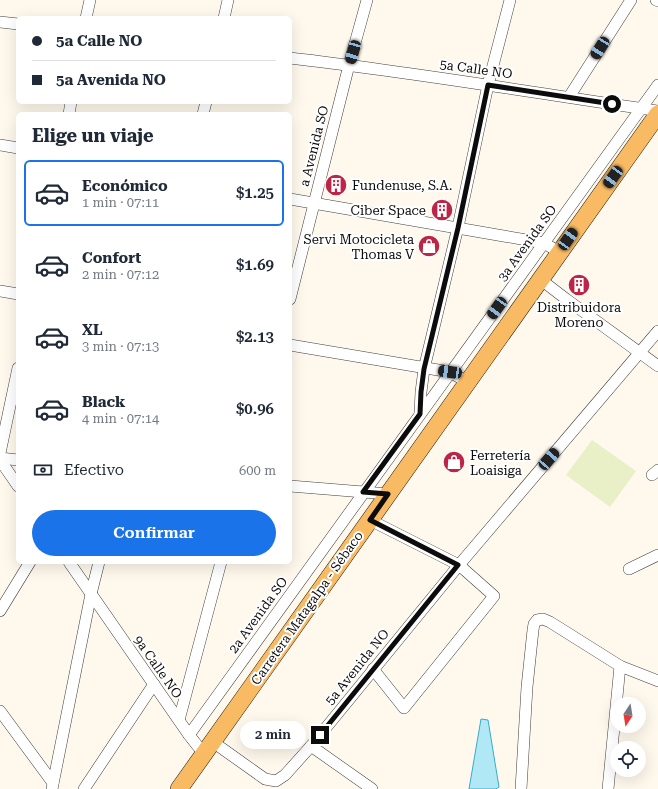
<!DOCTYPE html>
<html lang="es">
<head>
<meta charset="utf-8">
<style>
	:root { --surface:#fff; --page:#f2f2f3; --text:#1f2937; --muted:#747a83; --line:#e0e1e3; --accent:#1a73e8 }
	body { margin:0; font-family:"Roboto Serif",serif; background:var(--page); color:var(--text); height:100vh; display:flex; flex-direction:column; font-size:15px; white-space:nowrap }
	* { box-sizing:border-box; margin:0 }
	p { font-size:13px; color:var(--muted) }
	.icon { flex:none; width:22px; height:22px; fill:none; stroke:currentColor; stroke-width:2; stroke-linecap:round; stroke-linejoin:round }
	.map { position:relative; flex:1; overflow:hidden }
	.sheet { position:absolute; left:16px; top:112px; width:276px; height:452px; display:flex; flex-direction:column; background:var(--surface); border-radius:6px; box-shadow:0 4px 16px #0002 }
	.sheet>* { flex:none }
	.top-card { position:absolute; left:16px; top:16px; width:276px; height:88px; border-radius:6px; box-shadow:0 4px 16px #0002; display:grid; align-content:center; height:88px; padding:0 16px; background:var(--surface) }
	.needle { width:26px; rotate:192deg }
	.controls { position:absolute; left:610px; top:697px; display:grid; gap:8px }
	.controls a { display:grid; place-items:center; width:36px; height:36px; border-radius:50%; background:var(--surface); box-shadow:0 4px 16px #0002; font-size:20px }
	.end { position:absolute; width:18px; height:18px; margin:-9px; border:5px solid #0c0c0c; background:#fff; box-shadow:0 0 0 2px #fff }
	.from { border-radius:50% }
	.bubble { position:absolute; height:28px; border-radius:14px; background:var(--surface); box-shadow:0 4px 16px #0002; font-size:13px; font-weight:600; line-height:28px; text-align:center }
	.car { position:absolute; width:12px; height:24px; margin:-12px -6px; border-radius:5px; box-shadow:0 0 3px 1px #0007; background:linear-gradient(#222 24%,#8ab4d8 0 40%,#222 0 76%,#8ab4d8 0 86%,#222 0) }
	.top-card b { display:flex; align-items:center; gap:14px; height:38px; font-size:15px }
	.top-card b+b { border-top:1px solid var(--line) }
	.top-card i { width:10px; height:10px; background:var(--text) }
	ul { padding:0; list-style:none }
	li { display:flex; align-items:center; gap:12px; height:66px; margin:0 8px 6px; padding:0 8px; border:2px solid transparent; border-radius:6px }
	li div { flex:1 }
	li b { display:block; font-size:15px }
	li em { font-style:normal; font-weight:600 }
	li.selected { border-color:var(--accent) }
	li>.icon { width:36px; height:36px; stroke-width:1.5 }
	h2 { padding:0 16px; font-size:18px; line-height:48px }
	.pay { display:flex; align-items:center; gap:10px; height:44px; padding:0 16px; font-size:15px }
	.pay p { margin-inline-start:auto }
	.action { display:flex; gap:8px; margin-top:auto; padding:8px 16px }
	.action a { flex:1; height:46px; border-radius:24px; background:var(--accent); color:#fff; font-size:16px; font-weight:600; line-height:46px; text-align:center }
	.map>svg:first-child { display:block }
	.pitch { fill:#e9f0c8 }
	.water { fill:#b1e8f6; stroke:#38abcd }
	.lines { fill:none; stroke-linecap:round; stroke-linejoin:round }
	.street-casing { stroke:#3f3f3f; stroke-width:12 }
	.primary-casing { stroke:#1d1d1d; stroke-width:18 }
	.street { stroke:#fff; stroke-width:11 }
	.primary { stroke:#f8ba63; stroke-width:17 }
	.route { stroke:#0c0c0c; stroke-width:5 }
	.labels { text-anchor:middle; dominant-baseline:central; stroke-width:4; stroke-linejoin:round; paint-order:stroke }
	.street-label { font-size:13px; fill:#0c0c0c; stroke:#fff }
	.poi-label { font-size:13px; fill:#0c0c0c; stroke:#fff; text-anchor:start }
</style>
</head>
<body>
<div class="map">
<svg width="658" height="789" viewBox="0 0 658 789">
	<rect width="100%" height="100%" fill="#fff8ec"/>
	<path class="pitch" d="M592 440 636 471 610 507 566 475Z"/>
	<path class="water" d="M481 719 488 720 499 787 496 789H469Z"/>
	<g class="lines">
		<g class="street-casing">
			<g id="street">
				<path d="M656 0 658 1"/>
				<path d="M86 18 90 0"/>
				<path d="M224 18 228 0"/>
				<path d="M0 22 18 24"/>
				<path d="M290 58C413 72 535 93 658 111"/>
				<path d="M569 97 631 0"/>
				<path d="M69 114 71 102"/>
				<path d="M203 114 206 102"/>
				<path d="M0 145 18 148"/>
				<path d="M290 199 544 243 559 252"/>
				<path d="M540 279 566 299 658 366"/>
				<path d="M0 291 18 294"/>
				<path d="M290 299 349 65 367 0"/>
				<path d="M290 345 450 372 467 382"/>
				<path d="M420 413 421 392 424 369 458 227 488 85 510 0"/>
				<path d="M0 453 18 368"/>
				<path d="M0 458 18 460"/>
				<path d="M0 460 18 486"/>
				<path d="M652 475 658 470"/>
				<path d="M290 486 388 494"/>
				<path d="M370 520 459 565 494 596 404 708 373 669"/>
				<path d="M69 562 189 735 204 754"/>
				<path d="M629 569 658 555"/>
				<path d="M0 611 30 562"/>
				<path d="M0 711 53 783"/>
				<path d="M179 720 221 562"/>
				<path d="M189 735 658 85"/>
				<path d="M213 742 265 779 276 781 285 775 311 746 459 565 658 331"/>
				<path d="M311 746 372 789"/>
				<path d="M52 789 91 594 99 562"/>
				<path d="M84 789 154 684"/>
				<path d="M521 789 527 687 533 630 534 624 537 620 543 619 550 622 620 666 658 681"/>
				<path d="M608 789 620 666"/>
			</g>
		</g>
		<g class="primary-casing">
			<path id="primary" d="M179 789 658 114"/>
		</g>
		<use href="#street" class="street"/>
		<use href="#primary" class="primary"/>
	</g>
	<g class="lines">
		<path class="route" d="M320 735 458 565 370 520 388 494 363 492 420 414 421 392 424 369 458 228 488 85 612 104"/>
	</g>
	<defs>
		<g id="building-disc" transform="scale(1.15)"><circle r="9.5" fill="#bc2546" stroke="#fff"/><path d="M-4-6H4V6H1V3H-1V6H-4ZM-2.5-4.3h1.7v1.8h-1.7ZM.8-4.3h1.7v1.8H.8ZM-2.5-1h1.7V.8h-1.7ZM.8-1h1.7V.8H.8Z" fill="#fff"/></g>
		<g id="shop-disc" transform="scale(1.15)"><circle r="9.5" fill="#bc2546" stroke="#fff"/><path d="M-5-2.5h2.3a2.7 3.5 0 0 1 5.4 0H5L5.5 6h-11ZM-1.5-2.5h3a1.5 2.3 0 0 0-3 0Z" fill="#fff"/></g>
	</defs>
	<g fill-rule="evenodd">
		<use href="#building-disc" x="336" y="185"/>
		<use href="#building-disc" x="442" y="210"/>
		<use href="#shop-disc" x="429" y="246"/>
		<use href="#building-disc" x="579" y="285"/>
		<use href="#shop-disc" x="454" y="462"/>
	</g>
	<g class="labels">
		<g class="street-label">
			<text transform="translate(476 69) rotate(8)">5a Calle NO</text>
			<text transform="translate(314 146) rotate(-76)">a Avenida SO</text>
			<text transform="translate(527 243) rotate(-54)">3a Avenida SO</text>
			<text transform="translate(307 608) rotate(-55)">Carretera Matagalpa - Sébaco</text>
			<text transform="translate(258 615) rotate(-54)">2a Avenida SO</text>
			<text transform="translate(158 667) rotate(55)">9a Calle NO</text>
			<text transform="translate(357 667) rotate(-51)">5a Avenida NO</text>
		</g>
		<g class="poi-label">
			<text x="352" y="185">Fundenuse, S.A.</text>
			<text x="426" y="210" text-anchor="end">Ciber Space</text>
			<text x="414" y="239" text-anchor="end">Servi Motocicleta<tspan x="414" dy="15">Thomas V</tspan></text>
			<text x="579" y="307" text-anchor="middle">Distribuidora<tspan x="579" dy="15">Moreno</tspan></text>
			<text x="470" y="455">Ferretería<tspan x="470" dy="15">Loaisiga</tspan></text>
		</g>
	</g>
</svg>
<div class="controls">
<a><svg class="needle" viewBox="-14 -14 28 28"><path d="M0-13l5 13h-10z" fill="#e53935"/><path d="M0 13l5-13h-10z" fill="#747a83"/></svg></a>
<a><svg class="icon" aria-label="locate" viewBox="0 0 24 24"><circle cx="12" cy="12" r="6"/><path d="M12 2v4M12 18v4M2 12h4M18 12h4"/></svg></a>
</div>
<i class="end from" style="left:612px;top:104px"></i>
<i class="end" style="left:320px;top:735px"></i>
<div class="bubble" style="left:240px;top:721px;width:66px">2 min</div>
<i class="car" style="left:600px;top:48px;rotate:212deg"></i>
<i class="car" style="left:353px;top:52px;rotate:196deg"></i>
<i class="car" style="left:613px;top:177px;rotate:216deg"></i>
<i class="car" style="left:568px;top:239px;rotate:35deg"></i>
<i class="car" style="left:497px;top:308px;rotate:216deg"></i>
<i class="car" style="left:450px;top:372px;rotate:278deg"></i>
<i class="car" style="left:549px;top:459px;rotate:41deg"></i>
<div class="top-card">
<b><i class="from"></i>5a Calle NO</b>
<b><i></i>5a Avenida NO</b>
</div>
<section class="sheet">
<h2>Elige un viaje</h2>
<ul>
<li class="selected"><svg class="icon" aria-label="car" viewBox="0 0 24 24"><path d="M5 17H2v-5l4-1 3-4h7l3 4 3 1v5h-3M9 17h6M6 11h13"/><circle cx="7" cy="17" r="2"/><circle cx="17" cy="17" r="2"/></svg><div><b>Económico</b><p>1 min · 07:11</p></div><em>$1.25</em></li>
<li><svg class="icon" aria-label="car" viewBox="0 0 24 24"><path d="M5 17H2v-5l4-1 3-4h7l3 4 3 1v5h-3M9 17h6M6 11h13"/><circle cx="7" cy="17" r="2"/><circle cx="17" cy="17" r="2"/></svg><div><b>Confort</b><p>2 min · 07:12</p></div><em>$1.69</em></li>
<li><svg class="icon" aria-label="car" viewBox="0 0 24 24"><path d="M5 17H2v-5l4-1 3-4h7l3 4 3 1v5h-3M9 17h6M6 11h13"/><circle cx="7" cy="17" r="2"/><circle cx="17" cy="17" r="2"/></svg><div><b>XL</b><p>3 min · 07:13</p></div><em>$2.13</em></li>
<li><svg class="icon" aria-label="car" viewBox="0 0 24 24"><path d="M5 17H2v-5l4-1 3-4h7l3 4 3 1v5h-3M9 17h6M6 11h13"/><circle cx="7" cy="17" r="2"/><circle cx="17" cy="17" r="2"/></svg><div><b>Black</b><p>4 min · 07:14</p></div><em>$0.96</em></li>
</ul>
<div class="pay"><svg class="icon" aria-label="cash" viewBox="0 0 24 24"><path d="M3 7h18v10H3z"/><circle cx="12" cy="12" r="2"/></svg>Efectivo<p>600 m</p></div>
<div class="action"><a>Confirmar</a></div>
</section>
</div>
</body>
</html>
